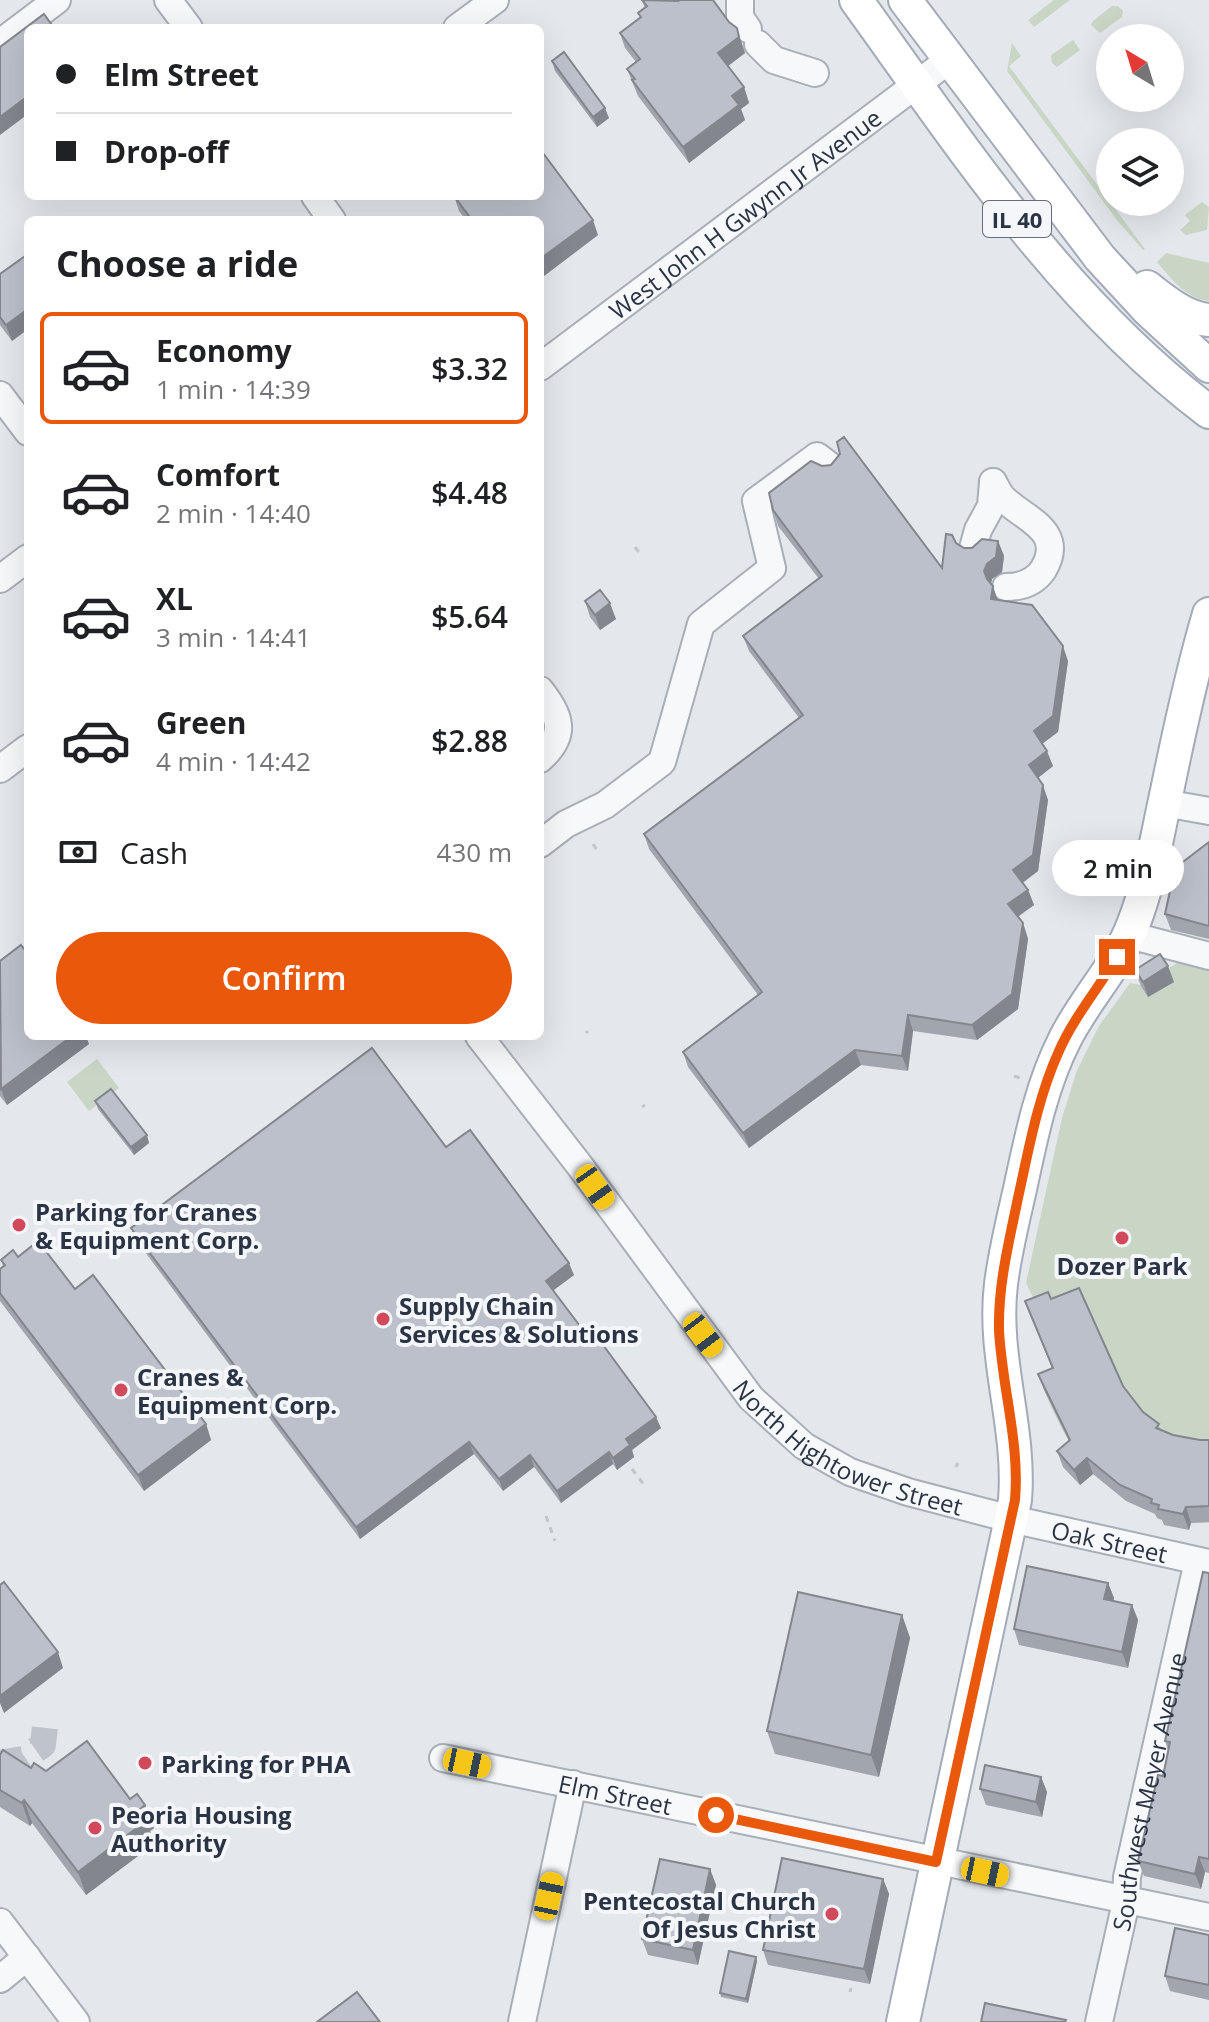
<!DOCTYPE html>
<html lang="en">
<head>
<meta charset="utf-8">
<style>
	:root { --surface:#fff; --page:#f6f6f6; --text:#202124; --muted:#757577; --line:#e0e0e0; --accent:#ea580c }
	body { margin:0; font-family:"Open Sans",sans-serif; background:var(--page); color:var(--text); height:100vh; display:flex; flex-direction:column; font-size:30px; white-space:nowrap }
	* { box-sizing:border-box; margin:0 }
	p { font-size:26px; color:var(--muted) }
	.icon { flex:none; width:44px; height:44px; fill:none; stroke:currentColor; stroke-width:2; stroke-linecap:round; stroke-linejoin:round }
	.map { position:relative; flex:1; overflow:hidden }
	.sheet { position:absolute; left:24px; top:216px; width:520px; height:824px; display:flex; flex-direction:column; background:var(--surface); border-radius:12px; box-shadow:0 8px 32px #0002 }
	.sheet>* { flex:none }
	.banner { position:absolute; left:24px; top:24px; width:520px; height:176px; border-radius:12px; box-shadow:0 8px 32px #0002; display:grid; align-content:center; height:176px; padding:0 32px; background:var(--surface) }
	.needle { width:52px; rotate:322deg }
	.tools { position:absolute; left:1096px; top:24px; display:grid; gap:16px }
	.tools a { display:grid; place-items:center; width:88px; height:88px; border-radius:50%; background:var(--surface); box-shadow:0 8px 32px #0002; font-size:40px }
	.end { position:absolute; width:36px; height:36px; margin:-18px; border:10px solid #ea580c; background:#fff; box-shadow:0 0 0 4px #fff }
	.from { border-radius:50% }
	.bubble { position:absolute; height:56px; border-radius:28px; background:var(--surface); box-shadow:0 8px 32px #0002; font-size:26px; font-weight:600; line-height:56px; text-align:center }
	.car { position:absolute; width:24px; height:48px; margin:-24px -12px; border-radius:10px; box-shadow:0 0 6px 2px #0007; background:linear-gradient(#f5c518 24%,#345 0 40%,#f5c518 0 76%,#345 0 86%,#f5c518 0) }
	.banner b { display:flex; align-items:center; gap:28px; height:76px; font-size:30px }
	.banner b+b { border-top:2px solid var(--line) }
	.banner i { width:20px; height:20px; background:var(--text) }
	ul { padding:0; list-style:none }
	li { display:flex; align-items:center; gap:24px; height:112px; margin:0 16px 12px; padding:0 16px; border:4px solid transparent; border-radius:12px }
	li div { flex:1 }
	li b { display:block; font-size:30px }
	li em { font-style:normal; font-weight:600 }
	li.active { border-color:var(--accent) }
	li>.icon { width:72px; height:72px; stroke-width:1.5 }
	h2 { padding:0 32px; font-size:36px; line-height:96px }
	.pay { display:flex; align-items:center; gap:20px; height:88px; padding:0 32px; font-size:30px }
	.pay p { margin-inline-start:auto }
	.cta { display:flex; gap:16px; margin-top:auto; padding:16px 32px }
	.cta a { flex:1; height:92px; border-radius:48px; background:var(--accent); color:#fff; font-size:32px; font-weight:600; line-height:92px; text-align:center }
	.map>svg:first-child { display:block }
	.green { fill:#c9d6c5 }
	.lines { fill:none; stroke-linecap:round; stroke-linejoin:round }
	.minor-tunnel { stroke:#bfc3cb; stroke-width:26; stroke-dasharray:26 13; stroke-linecap:butt }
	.minor-casing { stroke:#a9aeb7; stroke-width:30 }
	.major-casing { stroke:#a3abb8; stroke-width:36 }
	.path { stroke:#c2c5cb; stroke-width:3; stroke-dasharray:6 6; stroke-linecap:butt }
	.minor { stroke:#f7f8fa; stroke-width:26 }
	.major { stroke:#fff; stroke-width:32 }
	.wall { fill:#a1a5ae }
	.shaded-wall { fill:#83868d }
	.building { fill:#bbc0ca; stroke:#83868d; stroke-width:2 }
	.route { stroke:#ea580c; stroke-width:10 }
	.poi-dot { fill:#d1495b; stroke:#f4f6f9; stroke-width:3 }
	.labels { text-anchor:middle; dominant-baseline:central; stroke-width:8; stroke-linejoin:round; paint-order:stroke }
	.shield { fill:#f4f6f9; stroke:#676e7b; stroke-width:2 }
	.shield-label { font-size:22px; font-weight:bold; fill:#2b3445 }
	.street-label { font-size:24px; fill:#2b3445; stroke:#f4f6f9 }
	.poi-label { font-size:24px; font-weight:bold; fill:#2b3445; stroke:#f4f6f9; text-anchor:start }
</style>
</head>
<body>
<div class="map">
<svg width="1209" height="2022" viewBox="0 0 1209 2022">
	<rect width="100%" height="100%" fill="#e4e7ec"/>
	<g class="green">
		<path d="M1054 0H1070L1034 27 1028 20Z"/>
		<path d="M1112 6H1118L1123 11 1122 17 1100 33 1091 25 1093 21Z"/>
		<path d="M1073 40 1080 50 1057 67 1052 63 1051 55Z"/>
		<path d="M1012 43 1021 56 1009 66 1145 249 1143 250 1117 220 1007 71Z"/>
		<path d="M1202 202 1209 207 1207 230 1186 235 1180 230 1190 221 1185 215Z"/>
		<path d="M1166 253 1209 263V301C1185 298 1172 279 1157 262Z"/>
		<path d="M1187 957 1209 961V1523H1191L1189 1530 1157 1518V1514C1092 1485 1071 1454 1044 1390L1059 1383 1031 1317 1040 1312 1026 1283 1062 1118 1076 1073 1086 1052 1099 1026 1130 983 1141 985Z"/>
		<path d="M97 1059 119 1088 89 1111 67 1082Z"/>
	</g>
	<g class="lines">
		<path class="minor-tunnel" d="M0 1763 23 1759 43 1745 45 1726"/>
		<g class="minor-casing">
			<g id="minor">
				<path d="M168 0 189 28"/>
				<path d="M740 0V17L748 29"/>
				<path d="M457 28 495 0"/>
				<path d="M0 43 57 0"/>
				<path d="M758 44 774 60 815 73"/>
				<path d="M315 196 332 220"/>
				<path id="s1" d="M540 367 949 60"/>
				<path d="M0 395 28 432"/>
				<path d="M993 482C996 487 999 494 1003 498 1023 519 1067 530 1043 570 1034 583 1021 587 1006 587"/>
				<path d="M973 548 978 530 991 506 993 482"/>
				<path d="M0 579 28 558"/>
				<path d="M540 690C560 716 568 734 540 759"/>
				<path d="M0 769 28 748"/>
				<path d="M1164 803 1209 811"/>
				<path d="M540 844 566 824 605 805 662 762 701 624 772 568 756 501 817 456 830 466"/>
				<path d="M1129 935 1209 956"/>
				<path id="s2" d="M479 1036 580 1166 751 1398 804 1446 850 1472 908 1492 1011 1519 1209 1563"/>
				<path id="s3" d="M443 1758 1209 1917"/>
				<path d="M0 1922 76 2022"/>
				<path d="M0 1979 27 1957"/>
				<path d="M522 2022 573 1784"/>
				<path id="s4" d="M1099 2022 1126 1902 1127 1877 1198 1561"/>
			</g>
		</g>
		<g class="major-casing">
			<g id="major">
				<path d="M856 0C962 147 1063 302 1209 412"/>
				<path d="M905 0 1100 258 1148 310 1209 366"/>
				<path d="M1147 287C1165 301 1185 318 1209 320"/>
				<path d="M903 2022 1015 1500C1021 1427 992 1357 1001 1284 1005 1252 1013 1220 1020 1189 1031 1138 1041 1086 1065 1039 1085 999 1117 967 1133 925 1150 882 1157 836 1167 791 1179 732 1192 672 1209 614"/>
			</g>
		</g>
		<g class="path">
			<path d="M635 547 641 555"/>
			<path d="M593 844 597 850"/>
			<path d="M586 1033 588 1031"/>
			<path d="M1014 1076 1020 1078"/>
			<path d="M642 1107 645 1105"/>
			<path d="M956 1467 958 1463"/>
			<path d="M632 1469 645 1486"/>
			<path d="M546 1516 555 1541"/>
			<path d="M850 1992 851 1988"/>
		</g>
		<use href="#minor" class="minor"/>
		<use href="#major" class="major"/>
	</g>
	<g class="wall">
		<path d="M642 0H668L745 53 728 66 744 87 749 103 741 109 745 120 689 163 638 96 627 69 636 62 625 48 620 33 640 17 638 13 645 8Z"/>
		<path d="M552 61 609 118 597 127 555 71Z"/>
		<path d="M454 196 598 235 540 279V220H466L459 211Z"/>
		<path d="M28 254V329L12 341 0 325V274Z"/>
		<path d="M773 510 942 568 956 543 964 548H972L998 541 1004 556 1002 572 992 579 991 584 998 600 1068 661 1058 732 1042 744 1053 766 1038 778 1048 800 1038 871 1023 883 1028 890 1034 905 1018 917 1023 923 1028 939 1018 1009 977 1040 913 1031 908 1071 861 1065 749 1148 688 1067 683 1052 758 995 649 849 644 834 799 718 749 651 743 636 819 579 778 526Z"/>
		<path d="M585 601 616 619 600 630 590 617Z"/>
		<path d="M1209 842V939L1171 930 1165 914Z"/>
		<path d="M0 961 89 1044 7 1105 0 1096Z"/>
		<path d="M1135 970 1174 982 1148 997 1141 986Z"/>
		<path d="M95 1101 149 1143 134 1155 98 1109Z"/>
		<path d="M446 1147 574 1275 553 1290 589 1338 661 1428 632 1450 634 1457 617 1470 613 1464 561 1503 534 1467 503 1491 474 1454 360 1539 136 1240 131 1228Z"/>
		<path d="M18 1257 206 1424 211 1440 144 1491 0 1301V1269L3 1266 1 1260Z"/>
		<path d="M1051 1299 1123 1386 1143 1412 1161 1429 1173 1435 1200 1440H1209V1522L1191 1523 1189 1530 1164 1525 1162 1520 1157 1518 1155 1514 1126 1501 1093 1474 1080 1485 1063 1467 1057 1451 1069 1441 1044 1390 1038 1374 1052 1368 1025 1301Z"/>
		<path d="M1209 1573V1873L1205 1872 1201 1889 1144 1876 1138 1861 1163 1776 1168 1750 1165 1741Z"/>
		<path d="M1108 1583 1114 1598 1113 1601 1132 1605 1138 1620 1128 1668 1019 1645 1014 1629Z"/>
		<path d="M902 1615 910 1638 879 1777 775 1754 767 1731Z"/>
		<path d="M0 1755 31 1768 46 1771 145 1805 154 1828 150 1831 154 1844 86 1895 32 1823 30 1826 0 1807Z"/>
		<path d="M1041 1777 1047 1792 1042 1817 986 1805 980 1789Z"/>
		<path d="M710 1869 716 1885 698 1965 648 1955 642 1939Z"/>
		<path d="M883 1879 889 1894 870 1984 768 1965 763 1950Z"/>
		<path d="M1209 1935V2000L1170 1991 1165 1976Z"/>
		<path d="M756 1957 757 1961 748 2003 721 1997 720 1993Z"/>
	</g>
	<g class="shaded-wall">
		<path d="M737 28 745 53 724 69 718 53Z"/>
		<path d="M744 87 749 103 741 109 745 120 689 163 683 147 732 96Z"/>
		<path d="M28 96V114L0 135V117Z"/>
		<path d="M605 108 609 118 597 127 593 117Z"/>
		<path d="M593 220 598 235 540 279V259Z"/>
		<path d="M28 309V329L12 341 6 325Z"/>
		<path d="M998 541 1004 556 1002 572 992 579 990 587 993 586 998 601 991 599 984 571 987 564Z"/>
		<path d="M610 603 616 619 600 630 595 615Z"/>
		<path d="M1063 646 1068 661 1058 732 1039 746 1034 731Z"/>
		<path d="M1047 751 1053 766 1034 781 1029 765Z"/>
		<path d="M1043 785 1048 800 1038 871 1019 885 1013 870Z"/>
		<path d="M1028 890 1034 905 1014 919 1008 904Z"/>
		<path d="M1023 923 1028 939 1018 1009 977 1040 972 1025Z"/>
		<path d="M1168 966 1174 982 1148 997 1143 982Z"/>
		<path d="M908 1015 913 1031 908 1071 902 1056Z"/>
		<path d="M72 1036H86L89 1044 7 1105 1 1089Z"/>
		<path d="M855 1050 861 1065 749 1148 743 1133Z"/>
		<path d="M147 1135 149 1143 134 1155 131 1147Z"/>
		<path d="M569 1263 574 1275 550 1293 546 1281Z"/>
		<path d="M656 1417 661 1428 632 1450 634 1457 617 1470 613 1458 626 1439Z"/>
		<path d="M206 1424 211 1440 144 1491 138 1475Z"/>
		<path d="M469 1442 474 1454 360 1539 356 1527Z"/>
		<path d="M609 1452 613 1464 561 1503 557 1491Z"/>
		<path d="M530 1455 534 1467 503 1491 499 1479Z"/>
		<path d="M1087 1458 1093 1474 1080 1485 1074 1470Z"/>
		<path d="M1186 1507 1191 1523 1189 1530 1183 1514Z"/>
		<path d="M1108 1583 1114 1598 1110 1614 1104 1599Z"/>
		<path d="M1132 1605 1138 1620 1128 1668 1122 1652Z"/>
		<path d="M902 1615 910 1638 879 1777 871 1755Z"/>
		<path d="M58 1652 63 1668 4 1713 0 1703V1696Z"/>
		<path d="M1041 1777 1047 1792 1042 1817 1036 1802Z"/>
		<path d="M24 1800 32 1823 30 1826 22 1803Z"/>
		<path d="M145 1805 154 1828 150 1831 154 1844 86 1895 78 1872 138 1811Z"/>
		<path d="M1199 1857 1205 1872 1201 1889 1195 1874Z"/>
		<path d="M710 1869 716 1885 698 1965 693 1950Z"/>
		<path d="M883 1879 889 1894 870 1984 864 1969Z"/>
		<path d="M756 1957 757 1961 748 2003 746 1999Z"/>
	</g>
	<g class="building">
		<path d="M642 0 678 1 680 0H713L729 22 737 28 739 37 718 53 744 87 732 96 739 105 683 147 632 80 635 79 627 69 640 59 620 33 641 17 638 13 647 6Z"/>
		<path d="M44 14 54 28H28V96L0 117V47Z"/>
		<path d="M564 52 605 108 593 117 552 61Z"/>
		<path d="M540 149 593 220 540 259V220H472L454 196H540Z"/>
		<path d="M28 254V309L6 325 0 317V274Z"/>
		<path d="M844 437 942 568 946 534 952 535 956 543 964 548H972L982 539 998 541 996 557 987 564 984 571 987 579 993 586 991 599 1032 605 1063 646 1053 716 1034 731 1047 751 1029 765 1043 785 1033 855 1013 870 1028 890 1008 904 1023 923 1012 994 972 1025 908 1015 902 1056 855 1050 743 1133 683 1052 762 992 644 834 803 715 743 636 822 576 773 510 769 493 811 461 822 466 831 465 840 454 837 442Z"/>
		<path d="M600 590 610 603 595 615 585 601Z"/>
		<path d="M1209 842V926L1165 914 1175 868Z"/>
		<path d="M21 945 28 954V1036H72L1 1089 0 961Z"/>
		<path d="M1160 954 1168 966 1143 982 1135 970Z"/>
		<path d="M372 1048 446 1147 470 1130 569 1263 546 1281 589 1338 595 1334 656 1417 626 1439 630 1445 613 1458 609 1452 557 1491 530 1455 499 1479 469 1442 356 1527 131 1228Z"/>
		<path d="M111 1089 147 1135 131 1147 95 1101Z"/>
		<path d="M38 1241 75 1289 93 1275 206 1424 138 1475 0 1293V1269L5 1265 1 1260 13 1250 18 1257Z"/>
		<path d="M1079 1288 1123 1386 1143 1412 1159 1424 1156 1428 1173 1435 1200 1440H1209V1506L1186 1507 1183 1514 1158 1509 1159 1505 1151 1503 1152 1499 1120 1485 1087 1458 1074 1470 1057 1451 1070 1440 1038 1374 1053 1368 1025 1301 1048 1292 1051 1299Z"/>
		<path d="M1027 1566 1108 1583 1104 1599 1132 1605 1122 1652 1014 1629Z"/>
		<path d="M1203 1572 1209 1573V1859L1199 1857 1195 1874 1138 1861 1158 1775 1163 1776 1170 1742 1165 1741Z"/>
		<path d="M4 1582 58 1652 0 1696V1585Z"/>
		<path d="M798 1592 902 1615 871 1755 767 1731Z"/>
		<path d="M87 1741 130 1799 137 1794 145 1805 138 1811 146 1821 78 1872 24 1800 22 1803 0 1790V1755L3 1750 31 1768 34 1763 46 1771Z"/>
		<path d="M985 1765 1041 1777 1036 1802 980 1789Z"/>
		<path d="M782 1858 883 1879 864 1969 763 1950Z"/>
		<path d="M660 1859 710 1869 693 1950 642 1939Z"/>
		<path d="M1175 1928 1209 1935V1985L1165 1976Z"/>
		<path d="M729 1951 756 1957 746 1999 720 1993Z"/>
		<path d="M357 1992 380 2022H317Z"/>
		<path d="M985 2003 1066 2020 1065 2022H981Z"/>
	</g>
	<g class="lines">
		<path class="route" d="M716 1815 936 1862 1015 1500C1020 1443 1002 1388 999 1330 998 1285 1009 1242 1018 1198 1029 1148 1038 1097 1059 1051 1074 1017 1098 989 1117 957"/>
	</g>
	<g class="poi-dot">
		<circle cx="19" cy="1225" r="8"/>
		<circle cx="1122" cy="1238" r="8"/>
		<circle cx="383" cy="1319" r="8"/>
		<circle cx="121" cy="1390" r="8"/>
		<circle cx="145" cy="1763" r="8"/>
		<circle cx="95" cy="1828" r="8"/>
		<circle cx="832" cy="1914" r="8"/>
	</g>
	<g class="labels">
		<rect class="shield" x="983" y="201" width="68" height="36" rx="6"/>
		<g class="shield-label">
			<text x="1017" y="219">IL 40</text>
		</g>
		<g class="street-label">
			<text stroke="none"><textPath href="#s1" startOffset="256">West John H Gwynn Jr Avenue</textPath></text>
			<text stroke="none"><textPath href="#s2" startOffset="564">North Hightower Street</textPath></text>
			<text stroke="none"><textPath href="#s2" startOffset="846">Oak Street</textPath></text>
			<text stroke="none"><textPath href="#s4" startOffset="236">Southwest Meyer Avenue</textPath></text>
			<text stroke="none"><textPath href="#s3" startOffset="176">Elm Street</textPath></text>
		</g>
		<g class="poi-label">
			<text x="35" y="1211">Parking for Cranes<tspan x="35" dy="28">&amp; Equipment Corp.</tspan></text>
			<text x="1122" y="1265" text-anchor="middle">Dozer Park</text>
			<text x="399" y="1305">Supply Chain<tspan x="399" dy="28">Services &amp; Solutions</tspan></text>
			<text x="137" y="1376">Cranes &amp;<tspan x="137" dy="28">Equipment Corp.</tspan></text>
			<text x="161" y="1763">Parking for PHA</text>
			<text x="111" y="1814">Peoria Housing<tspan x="111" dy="28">Authority</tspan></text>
			<text x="816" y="1900" text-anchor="end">Pentecostal Church<tspan x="816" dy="28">Of Jesus Christ</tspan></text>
		</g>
	</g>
</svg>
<div class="tools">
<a><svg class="needle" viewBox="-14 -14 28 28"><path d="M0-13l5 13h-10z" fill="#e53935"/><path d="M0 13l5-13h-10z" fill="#757577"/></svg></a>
<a><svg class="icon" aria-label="layers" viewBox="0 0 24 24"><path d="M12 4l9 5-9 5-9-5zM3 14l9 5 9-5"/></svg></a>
</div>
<i class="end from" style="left:716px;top:1815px"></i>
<i class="end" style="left:1117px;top:957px"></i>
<div class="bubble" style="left:1052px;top:840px;width:132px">2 min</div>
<i class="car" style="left:595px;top:1187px;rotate:145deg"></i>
<i class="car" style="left:703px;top:1335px;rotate:143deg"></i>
<i class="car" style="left:467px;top:1763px;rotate:102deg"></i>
<i class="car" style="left:985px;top:1872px;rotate:102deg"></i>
<i class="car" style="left:549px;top:1896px;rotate:12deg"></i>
<div class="banner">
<b><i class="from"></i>Elm Street</b>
<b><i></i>Drop-off</b>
</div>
<section class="sheet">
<h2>Choose a ride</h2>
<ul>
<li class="active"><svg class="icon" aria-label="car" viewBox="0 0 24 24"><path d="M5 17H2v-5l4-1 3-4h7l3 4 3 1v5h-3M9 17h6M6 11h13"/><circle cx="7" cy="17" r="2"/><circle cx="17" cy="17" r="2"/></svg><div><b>Economy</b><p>1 min · 14:39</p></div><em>$3.32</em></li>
<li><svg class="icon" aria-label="car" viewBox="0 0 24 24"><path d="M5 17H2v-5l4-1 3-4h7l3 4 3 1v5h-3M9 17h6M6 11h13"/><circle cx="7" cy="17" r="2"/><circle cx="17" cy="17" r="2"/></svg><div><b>Comfort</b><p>2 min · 14:40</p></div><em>$4.48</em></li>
<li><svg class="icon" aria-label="car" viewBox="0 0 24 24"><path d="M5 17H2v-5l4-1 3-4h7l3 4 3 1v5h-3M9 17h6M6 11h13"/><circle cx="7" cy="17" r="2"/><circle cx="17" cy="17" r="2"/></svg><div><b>XL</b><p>3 min · 14:41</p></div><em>$5.64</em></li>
<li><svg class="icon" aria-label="car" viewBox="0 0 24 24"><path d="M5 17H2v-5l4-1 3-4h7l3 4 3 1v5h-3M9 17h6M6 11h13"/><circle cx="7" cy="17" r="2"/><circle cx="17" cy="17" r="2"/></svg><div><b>Green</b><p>4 min · 14:42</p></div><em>$2.88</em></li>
</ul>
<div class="pay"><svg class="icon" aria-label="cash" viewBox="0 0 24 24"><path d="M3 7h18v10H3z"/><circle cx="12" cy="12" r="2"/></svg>Cash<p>430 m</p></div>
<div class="cta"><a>Confirm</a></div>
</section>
</div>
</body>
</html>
